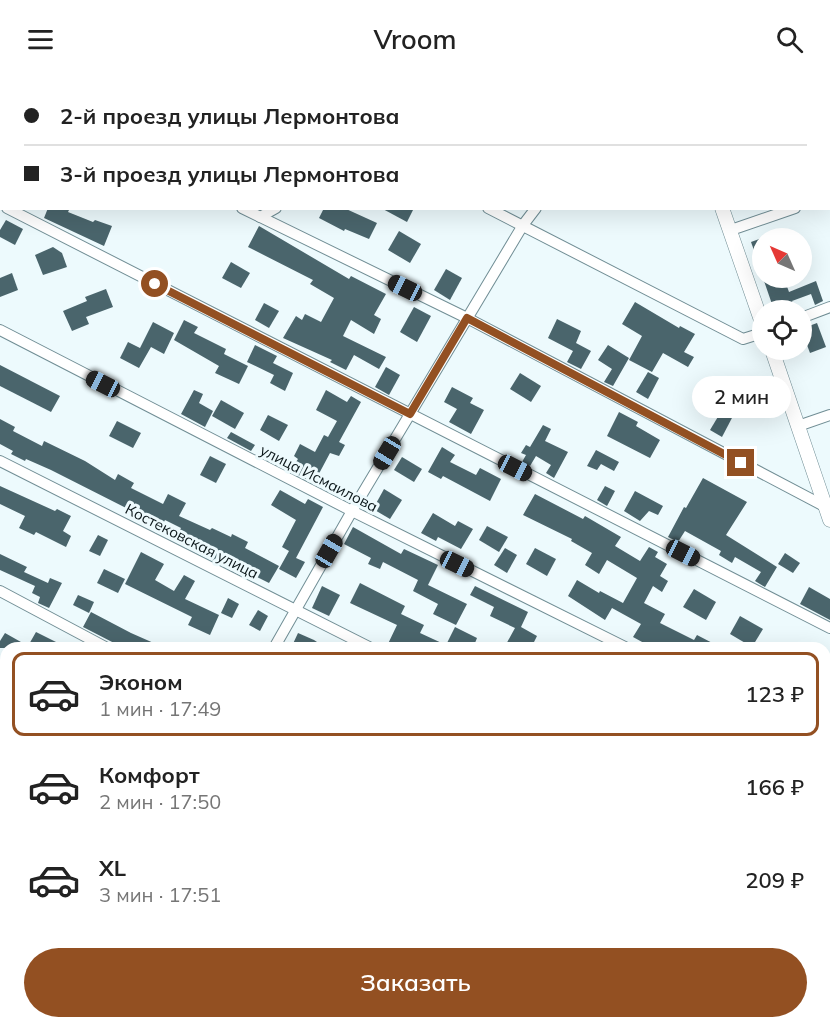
<!DOCTYPE html>
<html lang="ru">
<head>
<meta charset="utf-8">
<style>
	:root { --surface:#fff; --page:#f2f2f2; --text:#222; --muted:#767676; --line:#e0e0e0; --accent:#935022 }
	body { margin:0; font-family:Mulish,sans-serif; background:var(--page); color:var(--text); height:100vh; display:flex; flex-direction:column; font-size:22px; white-space:nowrap }
	* { box-sizing:border-box; margin:0 }
	p { font-size:20px; color:var(--muted) }
	.icon { flex:none; width:33px; height:33px; fill:none; stroke:currentColor; stroke-width:2; stroke-linecap:round; stroke-linejoin:round }
	.map { position:relative; flex:1; overflow:hidden }
	.details { position:absolute; left:0px; top:564px; width:831px; height:387px; display:flex; flex-direction:column; background:var(--surface); border-radius:18px 18px 0 0; box-shadow:0 6px 24px #0002 }
	.details>* { flex:none }
	.top-card { position:absolute; left:0px; top:0px; width:831px; height:132px; box-shadow:0 6px 24px #0002; display:grid; align-content:center; height:132px; padding:0 24px; background:var(--surface) }
	.needle { width:39px; rotate:315deg }
	.tools { position:absolute; left:752px; top:150px; display:grid; gap:12px }
	.tools a { display:grid; place-items:center; width:60px; height:60px; border-radius:50%; background:var(--surface); box-shadow:0 6px 24px #0002; font-size:30px }
	.end { position:absolute; width:27px; height:27px; margin:-14px; border:8px solid #935022; background:#fff; box-shadow:0 0 0 3px #fff }
	.from { border-radius:50% }
	.bubble { position:absolute; height:42px; border-radius:21px; background:var(--surface); box-shadow:0 6px 24px #0002; font-size:20px; font-weight:600; line-height:42px; text-align:center }
	.car { position:absolute; width:18px; height:36px; margin:-18px -9px; border-radius:8px; box-shadow:0 0 4px 2px #0007; background:linear-gradient(#222 24%,#8ab4d8 0 40%,#222 0 76%,#8ab4d8 0 86%,#222 0) }
	.top-card b { display:flex; align-items:center; gap:21px; height:57px; font-size:22px }
	.top-card b+b { border-top:2px solid var(--line) }
	.top-card i { width:15px; height:15px; background:var(--text) }
	ul { padding:10px 0 0; list-style:none }
	li { display:flex; align-items:center; gap:18px; height:84px; margin:0 12px 9px; padding:0 12px; border:3px solid transparent; border-radius:12px }
	li div { flex:1 }
	li b { display:block; font-size:22px }
	li em { font-style:normal; font-weight:600 }
	li.current { border-color:var(--accent) }
	li>.icon { width:54px; height:54px; stroke-width:1.5 }
	.primary-button { display:flex; gap:12px; margin-top:auto; padding:12px 24px }
	.primary-button a { flex:1; height:69px; border-radius:36px; background:var(--accent); color:#fff; font-size:24px; font-weight:600; line-height:69px; text-align:center }
	header { display:flex; justify-content:space-between; align-items:center; height:78px; padding:0 24px; background:var(--surface); font-size:27px; font-weight:600 }
	.map>svg:first-child { display:block }
	.building { fill:#4a656c }
	.lines { fill:none; stroke-linecap:round; stroke-linejoin:round }
	.minor-casing { stroke:#718e95; stroke-width:12 }
	.tertiary-casing { stroke:#718e95; stroke-width:15 }
	.minor { stroke:#fff; stroke-width:10 }
	.tertiary { stroke:#fff; stroke-width:14 }
	.route { stroke:#935022; stroke-width:8 }
	.labels { text-anchor:middle; dominant-baseline:central; stroke-width:6; stroke-linejoin:round; paint-order:stroke }
	.street-label { font-size:15px; fill:#0b1619; stroke:#edfafd }
</style>
</head>
<body>
<header><svg class="icon" aria-label="menu" viewBox="0 0 24 24"><path d="M4 6h16M4 12h16M4 18h16"/></svg>Vroom<svg class="icon" aria-label="search" viewBox="0 0 24 24"><circle cx="10" cy="10" r="6"/><path d="M15 15l6 6"/></svg></header>
<div class="map">
<svg width="830" height="951" viewBox="0 0 830 951">
	<rect width="100%" height="100%" fill="#edfafd"/>
	<g class="building">
		<path d="M48 130H70L68 134 93 144 95 142 112 148 104 168 44 140Z"/>
		<path d="M324 130H344L377 145 369 161 345 151 344 153 319 140Z"/>
		<path d="M381 130H414L407 144Z"/>
		<path d="M6 142 23 151 15 167 0 159V152Z"/>
		<path d="M259 148 349 201 351 198 386 216 374 237 381 241 374 256 351 242 343 258 386 279 379 291 354 277 346 292 330 284 332 282 283 260 296 238 302 242 305 236 321 244 334 220 310 206 313 202 248 169Z"/>
		<path d="M399 153 421 166 410 185 388 172Z"/>
		<path d="M762 160V192H761L751 164Z"/>
		<path d="M53 169 62 175 67 189 43 197 35 177Z"/>
		<path d="M231 184 250 195 241 210 222 200Z"/>
		<path d="M446 191 462 200 450 222 434 212Z"/>
		<path d="M12 195 18 212 0 219V200Z"/>
		<path d="M763 200H784L789 214 816 203 823 223 815 227 811 216 792 223 796 232H774Z"/>
		<path d="M106 211 113 229 86 239 89 246 72 253 63 233 87 223 85 219Z"/>
		<path d="M635 224 679 250 680 248 695 256 684 274 694 279 688 289 663 275 652 294 629 282 642 258 622 246Z"/>
		<path d="M264 225 279 233 269 250 255 242Z"/>
		<path d="M414 229 431 238 417 264 400 254Z"/>
		<path d="M557 241 581 253 576 265 591 273 581 291 567 284 573 273 548 260Z"/>
		<path d="M184 242 198 249 194 255 226 271 224 276 248 288 239 306 215 295 219 288 174 262Z"/>
		<path d="M153 244 174 255 164 276 151 269 139 290 120 280 128 264 140 270Z"/>
		<path d="M817 245 826 269 810 275 801 251Z"/>
		<path d="M255 267 277 278 273 285 293 295 285 313 270 305 274 297 247 284Z"/>
		<path d="M608 267 629 280 613 308 604 304 612 291 598 282Z"/>
		<path d="M0 287 60 318 51 334 0 308Z"/>
		<path d="M386 289 400 297 389 317 375 309Z"/>
		<path d="M648 294 659 300 648 321 636 314Z"/>
		<path d="M520 295 541 308 531 324 510 311Z"/>
		<path d="M452 309 473 320 470 325 484 332 471 356 449 344 457 331 444 324Z"/>
		<path d="M194 312 203 316 199 325 213 333 205 349 181 336Z"/>
		<path d="M326 312 347 324 351 318 361 324 339 364 345 367 339 378 330 375 314 405 290 393 298 381 294 378 300 366 315 374 324 357 328 359 337 343 316 332Z"/>
		<path d="M221 322 244 335 235 351 212 338Z"/>
		<path d="M722 332 733 338 722 359 710 352Z"/>
		<path d="M619 334 638 344 636 348 660 362 650 380 607 358Z"/>
		<path d="M268 337 288 347 279 363 260 352Z"/>
		<path d="M0 341 15 349 13 353 42 368 44 363 85 383 115 402 118 396 134 405 131 410 163 426 168 416 186 425 179 438 210 452 212 450 231 459 232 456 248 464 245 470 279 488 269 505 247 494 249 490 219 474 214 483 199 475 200 473 175 461 181 450 165 442 159 453 151 449 152 446 133 436 134 434 51 392 26 381 25 383 11 376 13 373 0 366Z"/>
		<path d="M117 343 141 355 133 370 109 358Z"/>
		<path d="M543 347 551 351 545 363 568 374 554 400 546 395 551 387 536 378 530 388 522 384 526 377 521 375 526 367 530 369Z"/>
		<path d="M231 354 255 367 251 373 227 360Z"/>
		<path d="M442 369 455 377 450 384 476 397 480 390 501 401 490 423 443 398 441 401 428 394Z"/>
		<path d="M596 372 619 384 614 393 601 386 597 392 587 388Z"/>
		<path d="M210 378 226 386 216 405 200 397Z"/>
		<path d="M402 379 422 391 414 404 394 392Z"/>
		<path d="M703 400 747 424 726 457 777 489 765 509 755 503 761 494 735 479 732 485 719 477 721 473 685 453 678 464 668 459 684 429 686 430Z"/>
		<path d="M0 408 55 433 57 431 71 438 63 453 71 458 66 469 36 454 34 457 19 450 25 438 0 426Z"/>
		<path d="M605 408 615 413 607 428 597 422Z"/>
		<path d="M384 411 402 422 390 441 373 431Z"/>
		<path d="M280 412 305 426 308 421 323 429 296 480 305 484 296 500 279 491 289 473 282 469 296 442 271 427Z"/>
		<path d="M635 413 663 428 658 437 649 433 640 443 624 433Z"/>
		<path d="M535 416 583 441 585 438 621 459 615 468 640 483 649 469 658 474 655 479 667 486 660 498 668 503 662 514 653 508 644 525 665 536 660 545 694 562 697 557 722 570H653L633 559 641 546 612 530 605 542 568 518 577 502 599 515 600 513 623 525 637 500 607 482 599 496 585 487 592 475 571 463 572 461 523 437Z"/>
		<path d="M433 435 455 448 458 443 473 451 461 471 438 459 436 463 421 455Z"/>
		<path d="M487 448 508 459 499 474 479 462Z"/>
		<path d="M353 449 401 476 404 471 438 487 428 507 467 526 456 547 433 536 438 526 413 513 418 502 383 484 380 491 368 486 371 480 344 466Z"/>
		<path d="M98 457 108 462 100 478 89 473Z"/>
		<path d="M505 470 517 477 507 495 494 487Z"/>
		<path d="M535 470 556 481 547 498 526 486Z"/>
		<path d="M141 474 164 486 155 502 174 513 184 497 195 503 185 521 219 537 210 557 188 547 192 539 125 506Z"/>
		<path d="M785 475 800 485 793 495 778 486Z"/>
		<path d="M0 476 27 489 24 494 48 505 50 500 62 505 49 530 38 525 40 519 32 515 35 508 0 492Z"/>
		<path d="M104 491 125 501 118 515 97 505Z"/>
		<path d="M360 505 405 528 401 536 424 547 420 555 446 567 455 549 477 560 473 570H386L397 547 350 525Z"/>
		<path d="M322 508 340 517 329 538 312 530Z"/>
		<path d="M475 508 528 534 521 549 537 558 531 570H504L515 550 490 538 494 529 470 517Z"/>
		<path d="M809 509 830 521V542L800 526Z"/>
		<path d="M694 511 716 524 706 542 683 529Z"/>
		<path d="M78 517 94 524 89 535 73 527Z"/>
		<path d="M228 520 239 526 232 540 221 535Z"/>
		<path d="M258 532 268 538 260 553 249 547Z"/>
		<path d="M91 534 131 555 165 570H125L116 566 83 549Z"/>
		<path d="M740 538 763 551 752 569 730 556Z"/>
		<path d="M36 554 68 570H0V563L5 555 28 568Z"/>
		<path d="M298 555 314 562 326 570H291Z"/>
	</g>
	<g class="lines">
		<g class="minor-casing">
			<g id="minor">
				<path d="M219 0 222 2"/>
				<path d="M474 0 477 2"/>
				<path d="M163 2 165 0"/>
				<path d="M634 2 635 0"/>
				<path d="M0 89 2 88"/>
				<path d="M7 130 830 550"/>
				<path d="M242 130 467 240 826 429"/>
				<path d="M488 130 743 261 762 255"/>
				<path d="M260 139 276 130"/>
				<path d="M731 152 795 130"/>
				<path d="M801 240 830 229"/>
				<path d="M0 252 352 433 627 570"/>
				<path d="M798 348 830 337"/>
				<path d="M0 383 371 570"/>
				<path d="M0 513 107 570"/>
				<path d="M274 570 352 433 523 147 536 130"/>
				<path d="M0 641 6 644"/>
				<path d="M825 675 828 670"/>
				<path d="M0 774 6 777"/>
				<path d="M825 798 830 801"/>
				<path d="M0 902 6 905"/>
				<path d="M825 937 830 940"/>
				<path d="M85 945 96 951"/>
				<path d="M338 945 349 951"/>
				<path d="M580 945 591 951"/>
				<path d="M663 951 667 945"/>
			</g>
		</g>
		<g class="tertiary-casing">
			<g id="tertiary">
				<path d="M683 0V2"/>
				<path d="M722 130 762 245"/>
				<path d="M772 272 830 442"/>
			</g>
		</g>
		<use href="#minor" class="minor"/>
		<use href="#tertiary" class="tertiary"/>
	</g>
	<g class="lines">
		<path class="route" d="M155 206 410 336 467 240 741 385"/>
	</g>
	<g class="labels">
		<g class="street-label">
			<text transform="translate(319 400) rotate(27)">улица Исмаилова</text>
			<text transform="translate(192 463) rotate(27)">Костековская улица</text>
		</g>
	</g>
</svg>
<div class="tools">
<a><svg class="needle" viewBox="-14 -14 28 28"><path d="M0-13l5 13h-10z" fill="#e53935"/><path d="M0 13l5-13h-10z" fill="#767676"/></svg></a>
<a><svg class="icon" aria-label="locate" viewBox="0 0 24 24"><circle cx="12" cy="12" r="6"/><path d="M12 2v4M12 18v4M2 12h4M18 12h4"/></svg></a>
</div>
<i class="end from" style="left:155px;top:206px"></i>
<i class="end" style="left:741px;top:385px"></i>
<div class="bubble" style="left:692px;top:298px;width:99px">2 мин</div>
<i class="car" style="left:405px;top:210px;rotate:296deg"></i>
<i class="car" style="left:103px;top:306px;rotate:297deg"></i>
<i class="car" style="left:387px;top:375px;rotate:211deg"></i>
<i class="car" style="left:515px;top:390px;rotate:117deg"></i>
<i class="car" style="left:329px;top:473px;rotate:30deg"></i>
<i class="car" style="left:683px;top:475px;rotate:117deg"></i>
<i class="car" style="left:457px;top:486px;rotate:116deg"></i>
<div class="top-card">
<b><i class="from"></i>2-й проезд улицы Лермонтова</b>
<b><i></i>3-й проезд улицы Лермонтова</b>
</div>
<section class="details">
<ul>
<li class="current"><svg class="icon" aria-label="car" viewBox="0 0 24 24"><path d="M5 17H2v-5l4-1 3-4h7l3 4 3 1v5h-3M9 17h6M6 11h13"/><circle cx="7" cy="17" r="2"/><circle cx="17" cy="17" r="2"/></svg><div><b>Эконом</b><p>1 мин · 17:49</p></div><em>123 ₽</em></li>
<li><svg class="icon" aria-label="car" viewBox="0 0 24 24"><path d="M5 17H2v-5l4-1 3-4h7l3 4 3 1v5h-3M9 17h6M6 11h13"/><circle cx="7" cy="17" r="2"/><circle cx="17" cy="17" r="2"/></svg><div><b>Комфорт</b><p>2 мин · 17:50</p></div><em>166 ₽</em></li>
<li><svg class="icon" aria-label="car" viewBox="0 0 24 24"><path d="M5 17H2v-5l4-1 3-4h7l3 4 3 1v5h-3M9 17h6M6 11h13"/><circle cx="7" cy="17" r="2"/><circle cx="17" cy="17" r="2"/></svg><div><b>XL</b><p>3 мин · 17:51</p></div><em>209 ₽</em></li>
</ul>
<div class="primary-button"><a>Заказать</a></div>
</section>
</div>
</body>
</html>
